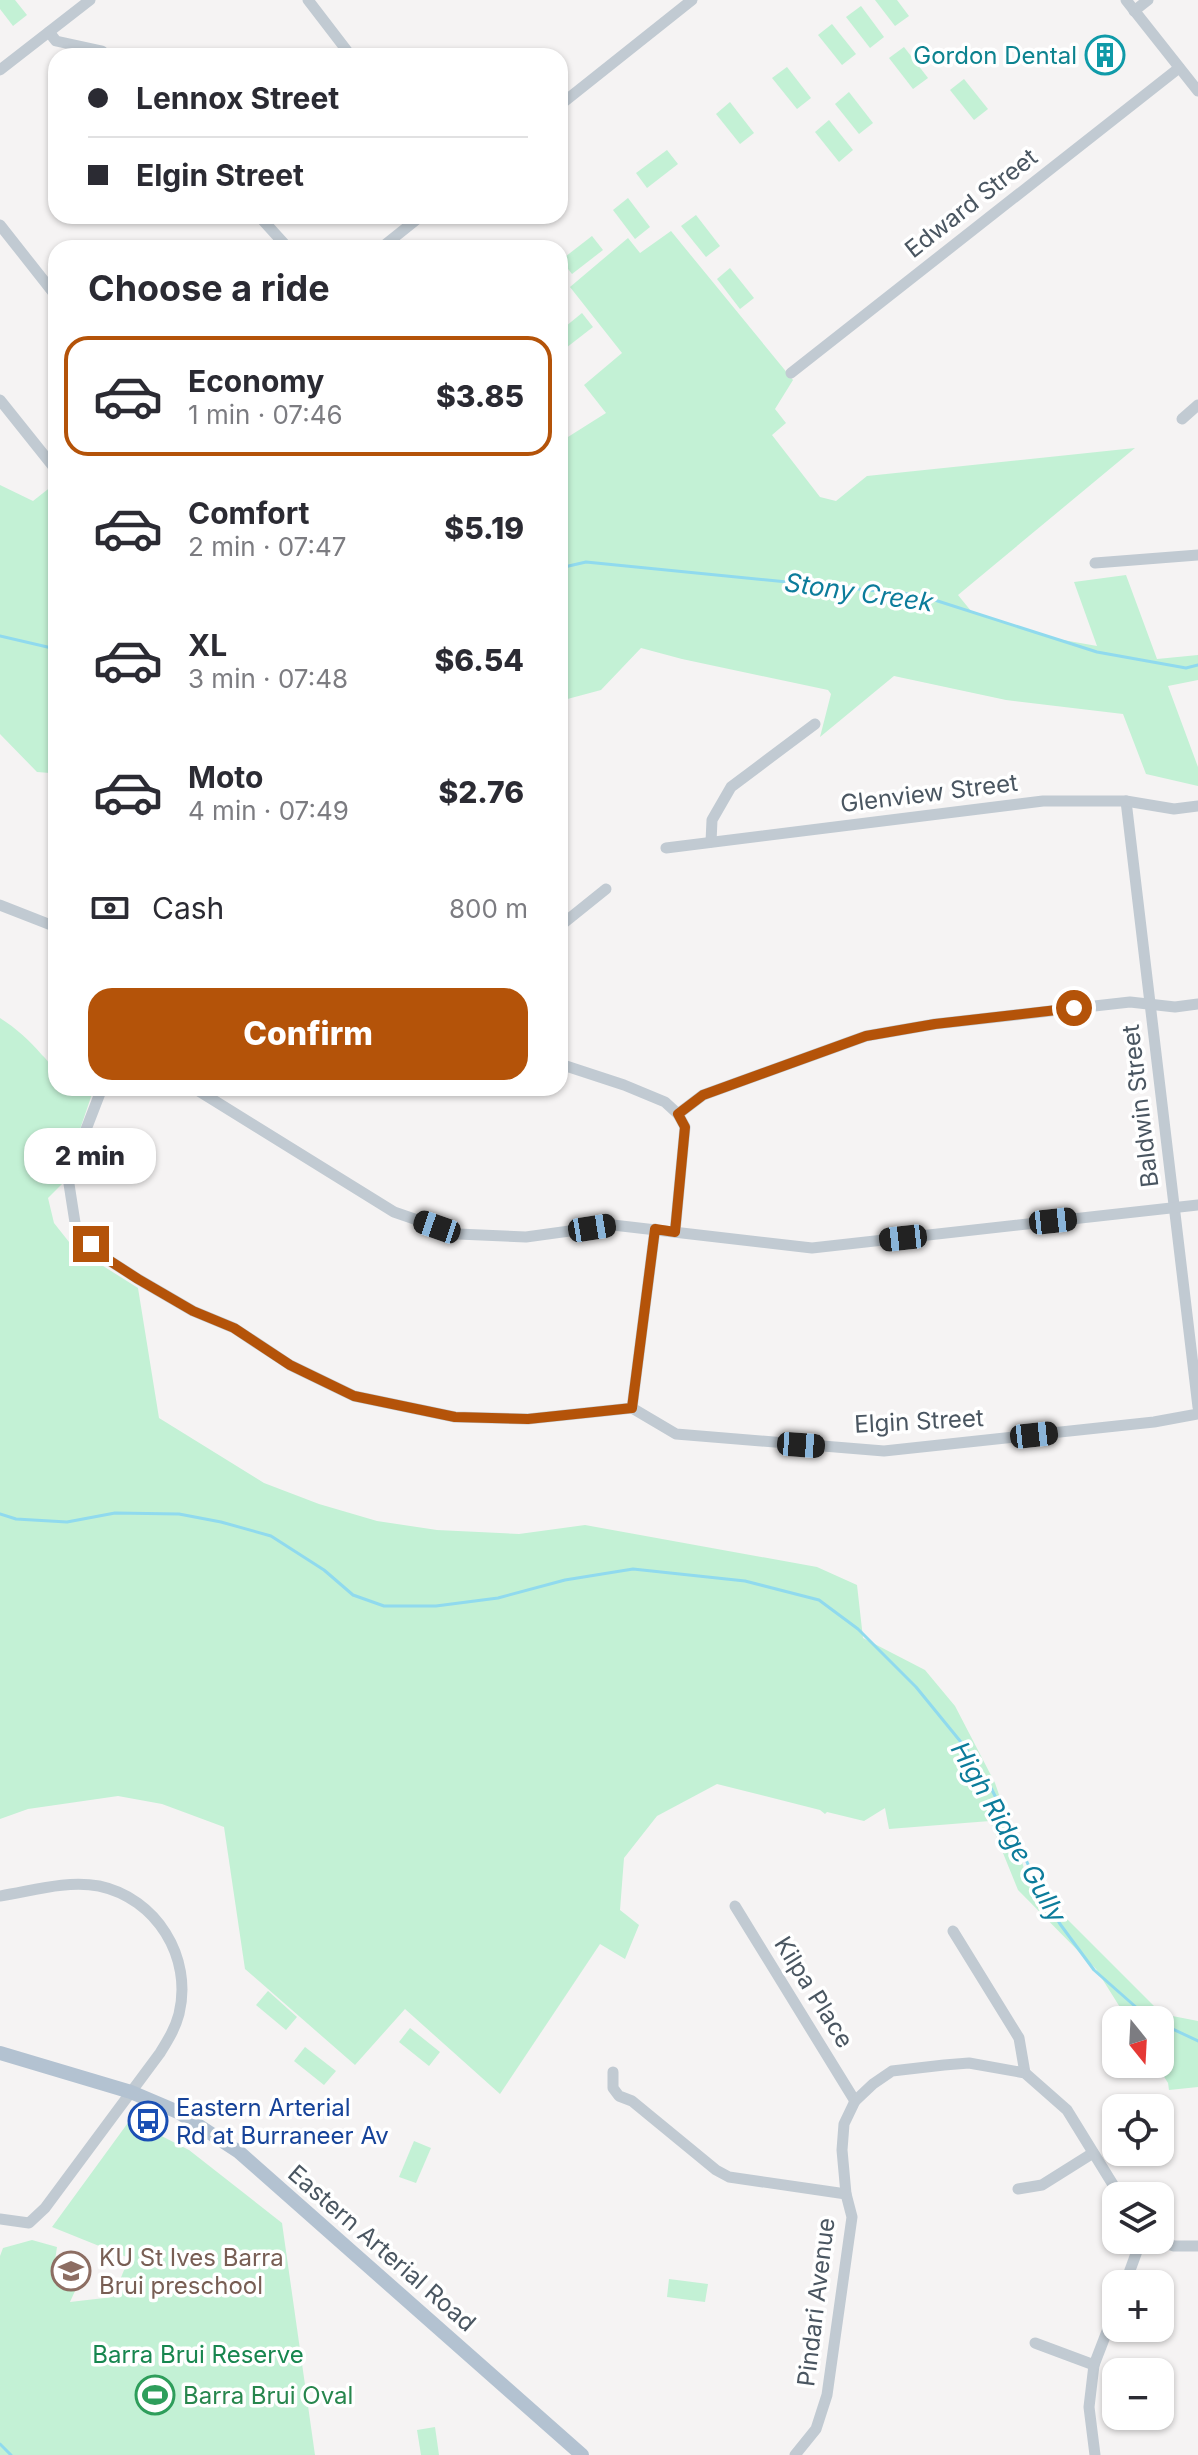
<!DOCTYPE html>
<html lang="en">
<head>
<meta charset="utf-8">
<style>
	:root { --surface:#fff; --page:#f7f7f7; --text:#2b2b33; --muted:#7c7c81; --line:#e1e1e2; --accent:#b45309 }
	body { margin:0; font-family:Inter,sans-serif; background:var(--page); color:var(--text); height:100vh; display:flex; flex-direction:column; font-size:30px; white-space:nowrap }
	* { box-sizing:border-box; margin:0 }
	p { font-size:26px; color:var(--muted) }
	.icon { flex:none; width:44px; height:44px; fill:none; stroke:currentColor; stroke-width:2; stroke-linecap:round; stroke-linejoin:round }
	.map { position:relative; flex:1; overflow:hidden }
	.panel { position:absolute; left:48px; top:240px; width:520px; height:856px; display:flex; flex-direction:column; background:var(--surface); border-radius:24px; box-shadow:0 2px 6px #0004 }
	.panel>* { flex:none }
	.banner { position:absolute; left:48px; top:48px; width:520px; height:176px; border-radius:24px; box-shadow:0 2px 6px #0004; display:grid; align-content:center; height:176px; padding:0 40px; background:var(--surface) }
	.needle { width:52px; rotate:162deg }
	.tools { position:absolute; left:1102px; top:2006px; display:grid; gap:16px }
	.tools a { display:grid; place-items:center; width:72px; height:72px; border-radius:16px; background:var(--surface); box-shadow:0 2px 6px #0004; font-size:40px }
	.end { position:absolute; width:36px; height:36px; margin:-18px; border:10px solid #b45309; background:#fff; box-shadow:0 0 0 4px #fff }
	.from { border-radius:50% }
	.bubble { position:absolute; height:56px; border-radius:24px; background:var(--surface); box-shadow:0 2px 6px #0004; font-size:26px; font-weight:800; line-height:56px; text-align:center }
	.car { position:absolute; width:24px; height:48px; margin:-24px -12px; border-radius:10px; box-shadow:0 0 6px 2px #0007; background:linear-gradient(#222 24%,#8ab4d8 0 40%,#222 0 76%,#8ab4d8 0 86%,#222 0) }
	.banner b { display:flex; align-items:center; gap:28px; height:76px; font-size:30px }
	.banner b+b { border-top:2px solid var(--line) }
	.banner i { width:20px; height:20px; background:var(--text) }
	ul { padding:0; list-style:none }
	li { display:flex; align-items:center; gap:24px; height:120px; margin:0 16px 12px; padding:0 24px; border:4px solid transparent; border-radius:24px }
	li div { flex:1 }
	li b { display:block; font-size:30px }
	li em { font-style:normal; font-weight:800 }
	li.active { border-color:var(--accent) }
	li>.icon { width:72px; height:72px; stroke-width:1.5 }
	h2 { padding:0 40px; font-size:36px; line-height:96px }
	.pay { display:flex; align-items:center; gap:20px; height:88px; padding:0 40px; font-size:30px }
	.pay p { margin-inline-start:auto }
	.cta { display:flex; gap:16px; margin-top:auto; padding:16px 40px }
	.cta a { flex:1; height:92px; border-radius:24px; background:var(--accent); color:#fff; font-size:32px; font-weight:800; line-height:92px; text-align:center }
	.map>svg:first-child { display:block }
	.green { fill:#c3f1d5 }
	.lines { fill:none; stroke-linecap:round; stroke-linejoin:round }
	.stream { stroke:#90daee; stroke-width:3 }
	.minor { stroke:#c1cad2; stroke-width:11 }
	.major { stroke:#b3c2d1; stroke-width:14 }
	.route { stroke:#b45309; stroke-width:10 }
	.labels { text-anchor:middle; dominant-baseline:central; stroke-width:7; stroke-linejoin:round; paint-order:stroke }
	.culture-label { font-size:24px; fill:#0d838f; stroke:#fff; text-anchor:end }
	.street-label { font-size:24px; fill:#4a5661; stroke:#fff }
	.transit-label { font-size:24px; fill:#164399; stroke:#fff; text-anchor:start }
	.education-label { font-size:24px; fill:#785e54; stroke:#fff; text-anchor:start }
	.park-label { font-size:24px; fill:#17864f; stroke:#fff }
	.leisure-label { font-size:24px; fill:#27864d; stroke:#fff; text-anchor:start }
	.water-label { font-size:26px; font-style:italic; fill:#0c7c9b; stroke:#fff }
</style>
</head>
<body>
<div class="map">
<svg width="1198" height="2455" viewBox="0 0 1198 2455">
	<rect width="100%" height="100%" fill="#f5f3f3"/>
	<g class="green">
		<path d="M0 0H15L27 15 13 26 0 9Z"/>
		<path d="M875 0H897L909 16 895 26Z"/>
		<path d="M861 6 884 37 870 48 846 17Z"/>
		<path d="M832 24 856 54 842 65 818 35Z"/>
		<path d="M904 47 928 78 913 89 889 58Z"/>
		<path d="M787 67 811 98 797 109 772 78Z"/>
		<path d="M964 79 988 109 974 120 950 90Z"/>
		<path d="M849 92 873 123 859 134 835 104Z"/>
		<path d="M730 102 754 133 740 144 716 114Z"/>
		<path d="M829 120 853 150 839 162 815 132Z"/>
		<path d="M667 150 678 164 647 188 636 173Z"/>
		<path d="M628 198 650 227 635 239 613 210Z"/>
		<path d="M696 215 720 246 706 257 681 226Z"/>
		<path d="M671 231 793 380 775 409 786 423 772 435 820 497 836 501 867 476 1135 448 958 595 971 611 1052 638 1097 646 1074 582 1126 575 1157 659 1198 655V680L1168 686 1198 767V786L1146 774 1123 714 1006 700 894 676 820 737 831 694 828 690 682 659 641 648 601 690 560 701V442L606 413 584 385 622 353 570 287 628 238 640 253Z"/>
		<path d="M592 236 603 250 572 274 561 260Z"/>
		<path d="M730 268 754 298 740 309 717 279Z"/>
		<path d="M582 313 593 327 562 351 560 348V331Z"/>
		<path d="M0 485 33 501 52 486 56 494V781L50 773 37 772 0 734Z"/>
		<path d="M0 1018C16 1028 30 1041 42 1055 48 1060 50 1066 56 1070V1088H94L72 1153 66 1180 48 1198 54 1223 73 1247 138 1288 159 1418 264 1483 319 1504 377 1521 437 1530 519 1534 585 1525 817 1567 857 1585 863 1638 925 1670 955 1706 995 1783 1028 1880 1162 2014 1198 2021V2087L1169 2090 1168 2083 1156 2064H1160V2020H1128L1096 1969 1018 1890 990 1821 889 1829 885 1808 864 1821 827 1812 825 1814 820 1810 717 1784 657 1816 624 1858 620 1910 639 1925 625 1959 600 1944 500 2094 405 2009 355 2065 245 1969 224 1827 162 1804 118 1796 28 1809 0 1819Z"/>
		<path d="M268 1991 297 2017 286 2030 256 2005Z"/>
		<path d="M410 2028 440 2052 429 2066 399 2042Z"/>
		<path d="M305 2047 336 2071 324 2085 294 2061Z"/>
		<path d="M130 2120 189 2150 282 2223 315 2455H0V2256L3 2248 32 2240 57 2247 54 2267 80 2280 70 2302 113 2297 129 2258 52 2227Z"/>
		<path d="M414 2141 431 2148 416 2183 399 2177Z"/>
		<path d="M669 2279 708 2284 705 2302 667 2297Z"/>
		<path d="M435 2427 439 2455H421L417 2430Z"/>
	</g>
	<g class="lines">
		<g class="stream">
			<path d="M560 568 586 562 919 595 1097 652 1186 668 1198 665"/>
			<path d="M0 636 56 649"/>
			<path d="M0 1514 16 1519 67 1522 115 1513 179 1514 221 1522 271 1536 324 1570 353 1595 384 1606H436L498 1598 565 1580 633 1569 745 1581 819 1600 858 1629 916 1687 965 1747 991 1788 1015 1835 1039 1889 1060 1924 1094 1970 1146 2016 1154 2020"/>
			<path d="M1160 2023 1198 2041"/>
			<path d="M0 2444 11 2455"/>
		</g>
		<g class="minor">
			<path d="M308 0 351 56"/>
			<path d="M1126 0 1198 91"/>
			<path d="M1134 11 1148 0"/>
			<path d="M49 32 56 41 102 51 106 56"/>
			<path d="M0 70 90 0"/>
			<path d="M560 105 692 0"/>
			<path d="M259 216 288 248"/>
			<path d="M0 225 56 296"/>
			<path d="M381 248 421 216"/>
			<path d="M791 373 1179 68"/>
			<path d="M0 400 56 470"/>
			<path d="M1182 419 1198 405"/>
			<path d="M1095 563 1198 555"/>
			<path d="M1126 801 1198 1407"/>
			<path d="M711 842 712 820 731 787 815 724"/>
			<path d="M666 848 1043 801H1126L1174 809 1198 806"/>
			<path d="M0 905 56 927"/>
			<path d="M560 926 606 889"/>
			<path d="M560 1064 624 1085 665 1102 678 1114 685 1127 675 1232"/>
			<path d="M102 1088 80 1145 69 1184 76 1229 107 1259 138 1279 193 1311 234 1328 290 1365 354 1396 455 1417 528 1419 632 1408 676 1434 884 1451 1154 1422 1198 1414"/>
			<path d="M194 1088 394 1212 458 1234 526 1237 613 1225 812 1248 1198 1205"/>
			<path d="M678 1114 703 1095 866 1036 935 1024 1130 1002 1175 1007 1198 1004"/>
			<path d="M632 1408 655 1229"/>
			<path d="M0 1896C32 1891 66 1880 99 1886 156 1898 193 1957 179 2014 175 2029 168 2040 160 2053L45 2208 29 2223 0 2219"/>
			<path d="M735 1906 855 2101"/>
			<path d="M953 1931 1019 2038 1025 2073"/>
			<path d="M613 2072V2088L619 2096 632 2101 716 2170 729 2177 846 2194"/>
			<path d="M1018 2189 1042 2185 1093 2153"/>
			<path d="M1157 2240 1174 2246H1198"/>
			<path d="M1125 2284 1141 2240"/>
			<path d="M1035 2343 1094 2365"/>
			<path d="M795 2455 816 2429 827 2395 852 2217 846 2194 842 2150 844 2124 855 2101 873 2084 892 2071 944 2065 969 2063 1025 2073 1067 2110 1120 2196"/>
			<path d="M1095 2455 1089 2407 1094 2365 1116 2308"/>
		</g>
		<path class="major" d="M0 2053 131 2092 178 2112 239 2152 582 2455"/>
	</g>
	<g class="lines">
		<path class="route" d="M91 1244 107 1259 138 1279 193 1311 234 1328 290 1365 354 1396 455 1417 528 1419 632 1408 655 1229 675 1232 685 1127 678 1114 703 1095 866 1036 935 1024 1074 1008"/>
	</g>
	<defs>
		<g id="building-ring" transform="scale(2)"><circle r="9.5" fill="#fff" stroke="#0f9aa8" stroke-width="1.5"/><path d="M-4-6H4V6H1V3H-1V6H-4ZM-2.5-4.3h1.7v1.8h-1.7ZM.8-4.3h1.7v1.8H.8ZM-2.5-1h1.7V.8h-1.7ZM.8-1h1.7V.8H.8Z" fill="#0f9aa8"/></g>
		<g id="bus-ring" transform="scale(2)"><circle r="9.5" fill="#fff" stroke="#1a4fb4" stroke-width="1.5"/><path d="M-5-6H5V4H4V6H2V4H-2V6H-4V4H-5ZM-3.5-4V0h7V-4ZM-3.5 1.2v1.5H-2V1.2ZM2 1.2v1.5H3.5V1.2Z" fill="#1a4fb4"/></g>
		<g id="school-ring" transform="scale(2)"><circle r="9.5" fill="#fff" stroke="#8d6e63" stroke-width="1.5"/><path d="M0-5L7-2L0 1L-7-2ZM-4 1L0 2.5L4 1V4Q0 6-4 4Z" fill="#8d6e63"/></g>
		<g id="stadium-ring" transform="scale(2)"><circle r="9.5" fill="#fff" stroke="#2e9e5b" stroke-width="1.5"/><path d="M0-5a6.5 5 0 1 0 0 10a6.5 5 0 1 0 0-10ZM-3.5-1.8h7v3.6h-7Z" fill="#2e9e5b"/></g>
	</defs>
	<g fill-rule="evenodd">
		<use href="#building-ring" x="1105" y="55"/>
		<use href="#bus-ring" x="148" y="2121"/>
		<use href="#school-ring" x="71" y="2271"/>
		<use href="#stadium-ring" x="155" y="2395"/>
	</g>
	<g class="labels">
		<g class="culture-label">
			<text x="1077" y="55">Gordon Dental</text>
		</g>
		<g class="street-label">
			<text transform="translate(971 203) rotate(-38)">Edward Street</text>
			<text transform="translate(929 793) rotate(-7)">Glenview Street</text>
			<text transform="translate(1140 1106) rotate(-97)">Baldwin Street</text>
			<text transform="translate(919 1421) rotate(-3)">Elgin Street</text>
			<text transform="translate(814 1992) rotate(58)">Kilpa Place</text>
			<text transform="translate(382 2248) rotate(41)">Eastern Arterial Road</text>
			<text transform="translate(816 2302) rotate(-83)">Pindari Avenue</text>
		</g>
		<g class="transit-label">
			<text x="176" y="2107">Eastern Arterial<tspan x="176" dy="28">Rd at Burraneer Av</tspan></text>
		</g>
		<g class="education-label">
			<text x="99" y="2257">KU St Ives Barra<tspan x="99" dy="28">Brui preschool</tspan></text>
		</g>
		<g class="park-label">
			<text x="198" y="2354">Barra Brui Reserve</text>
		</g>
		<g class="leisure-label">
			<text x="183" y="2395">Barra Brui Oval</text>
		</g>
		<g class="water-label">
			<text transform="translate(859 592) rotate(8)">Stony Creek</text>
			<text transform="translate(1009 1832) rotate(60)">High Ridge Gully</text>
		</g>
	</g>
</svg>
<div class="tools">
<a><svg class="needle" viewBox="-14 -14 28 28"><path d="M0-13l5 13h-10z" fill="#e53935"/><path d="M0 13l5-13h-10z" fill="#7c7c81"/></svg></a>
<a><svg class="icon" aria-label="locate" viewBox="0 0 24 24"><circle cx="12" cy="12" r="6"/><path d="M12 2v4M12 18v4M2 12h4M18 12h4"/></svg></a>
<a><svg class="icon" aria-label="layers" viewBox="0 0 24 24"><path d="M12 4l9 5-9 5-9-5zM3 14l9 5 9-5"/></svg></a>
<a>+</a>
<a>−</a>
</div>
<i class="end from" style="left:1074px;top:1008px"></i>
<i class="end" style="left:91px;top:1244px"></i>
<div class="bubble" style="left:24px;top:1128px;width:132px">2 min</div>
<i class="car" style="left:1053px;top:1221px;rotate:84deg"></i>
<i class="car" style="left:437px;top:1227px;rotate:289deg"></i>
<i class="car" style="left:592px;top:1228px;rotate:81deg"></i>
<i class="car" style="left:903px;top:1238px;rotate:264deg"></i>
<i class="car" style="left:1034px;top:1435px;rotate:84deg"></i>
<i class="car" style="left:801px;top:1445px;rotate:94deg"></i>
<div class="banner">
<b><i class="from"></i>Lennox Street</b>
<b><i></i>Elgin Street</b>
</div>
<section class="panel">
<h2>Choose a ride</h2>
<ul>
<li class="active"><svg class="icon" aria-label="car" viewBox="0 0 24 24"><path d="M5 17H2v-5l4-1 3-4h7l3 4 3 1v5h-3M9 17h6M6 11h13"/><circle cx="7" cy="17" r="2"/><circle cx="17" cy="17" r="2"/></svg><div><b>Economy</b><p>1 min · 07:46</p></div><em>$3.85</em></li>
<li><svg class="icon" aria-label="car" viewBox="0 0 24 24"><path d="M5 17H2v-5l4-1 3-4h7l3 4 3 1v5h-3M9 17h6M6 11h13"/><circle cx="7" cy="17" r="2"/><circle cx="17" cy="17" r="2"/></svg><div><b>Comfort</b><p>2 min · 07:47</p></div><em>$5.19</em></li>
<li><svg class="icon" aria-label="car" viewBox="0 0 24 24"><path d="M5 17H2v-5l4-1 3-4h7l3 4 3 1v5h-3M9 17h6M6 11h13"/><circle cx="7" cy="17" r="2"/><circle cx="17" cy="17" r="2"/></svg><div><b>XL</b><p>3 min · 07:48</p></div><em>$6.54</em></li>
<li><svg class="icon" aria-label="car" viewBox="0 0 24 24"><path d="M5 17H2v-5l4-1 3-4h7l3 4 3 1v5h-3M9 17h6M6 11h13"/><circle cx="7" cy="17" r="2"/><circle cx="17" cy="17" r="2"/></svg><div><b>Moto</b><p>4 min · 07:49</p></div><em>$2.76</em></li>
</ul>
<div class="pay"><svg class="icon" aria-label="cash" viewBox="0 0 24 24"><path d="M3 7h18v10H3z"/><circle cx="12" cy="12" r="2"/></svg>Cash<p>800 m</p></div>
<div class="cta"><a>Confirm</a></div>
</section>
</div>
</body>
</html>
